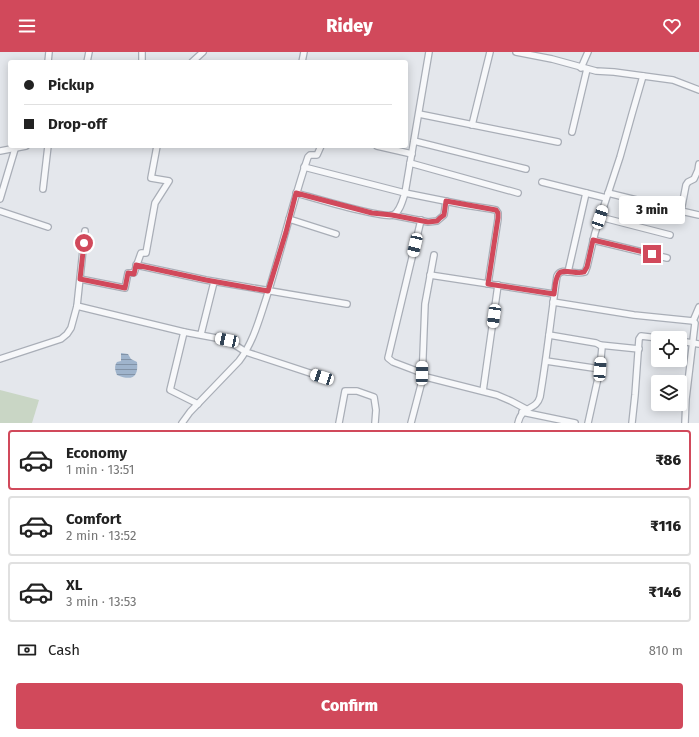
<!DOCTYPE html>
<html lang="en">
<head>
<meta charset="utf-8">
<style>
	:root { --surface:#fff; --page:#f2f2f2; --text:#222; --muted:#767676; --line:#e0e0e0; --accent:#d1495b }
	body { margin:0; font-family:"Fira Sans",sans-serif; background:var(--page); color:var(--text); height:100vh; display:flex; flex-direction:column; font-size:15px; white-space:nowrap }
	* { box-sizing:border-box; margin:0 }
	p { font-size:13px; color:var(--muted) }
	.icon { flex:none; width:22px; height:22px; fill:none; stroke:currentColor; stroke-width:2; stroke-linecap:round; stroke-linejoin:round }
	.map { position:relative; height:371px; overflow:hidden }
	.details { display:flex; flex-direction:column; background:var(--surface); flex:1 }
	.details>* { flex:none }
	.banner { position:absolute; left:8px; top:8px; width:400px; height:88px; border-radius:4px; box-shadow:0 2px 10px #0003; display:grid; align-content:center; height:88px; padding:0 16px; background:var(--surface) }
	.buttons { position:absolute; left:651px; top:279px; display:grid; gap:8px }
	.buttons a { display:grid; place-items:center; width:36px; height:36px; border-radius:4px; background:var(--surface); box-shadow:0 2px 10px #0003; font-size:20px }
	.end { position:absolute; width:18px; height:18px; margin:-9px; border:5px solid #d1495b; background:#fff; box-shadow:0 0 0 2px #fff }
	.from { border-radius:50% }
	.bubble { position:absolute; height:28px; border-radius:4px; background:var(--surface); box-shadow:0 2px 10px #0003; font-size:13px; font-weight:800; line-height:28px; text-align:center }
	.car { position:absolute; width:12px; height:24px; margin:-12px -6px; border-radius:5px; box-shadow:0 0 3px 1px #0007; background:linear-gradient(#fff 24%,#345 0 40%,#fff 0 76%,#345 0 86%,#fff 0) }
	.banner b { display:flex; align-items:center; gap:14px; height:38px; font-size:15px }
	.banner b+b { border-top:1px solid var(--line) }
	.banner i { width:10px; height:10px; background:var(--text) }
	ul { padding:7px 0 0; list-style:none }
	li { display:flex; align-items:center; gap:12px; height:60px; margin:0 8px 6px; padding:0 8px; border:2px solid var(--line); border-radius:4px }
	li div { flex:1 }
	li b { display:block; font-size:15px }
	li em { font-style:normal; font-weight:800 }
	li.selected { border-color:var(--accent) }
	li>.icon { width:36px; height:36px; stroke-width:1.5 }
	.pay { display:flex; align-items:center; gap:10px; height:44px; padding:0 16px; font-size:15px }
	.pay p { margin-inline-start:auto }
	.button { display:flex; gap:8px; margin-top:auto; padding:8px 16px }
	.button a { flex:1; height:46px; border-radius:4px; background:var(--accent); color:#fff; font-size:16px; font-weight:800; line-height:46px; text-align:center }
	header { display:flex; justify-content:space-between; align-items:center; height:52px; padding:0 16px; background:var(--accent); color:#fff; font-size:18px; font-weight:800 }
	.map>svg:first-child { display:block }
	.green { fill:#c9d6c5 }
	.water { fill:url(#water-rules) }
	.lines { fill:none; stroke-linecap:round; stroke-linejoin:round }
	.street-casing { stroke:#a9aeb7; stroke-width:8 }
	.street { stroke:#f7f8fa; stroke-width:5.5 }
	.route { stroke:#d1495b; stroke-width:5 }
</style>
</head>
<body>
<header><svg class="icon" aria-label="menu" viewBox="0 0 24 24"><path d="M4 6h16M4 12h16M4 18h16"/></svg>Ridey<svg class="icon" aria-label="heart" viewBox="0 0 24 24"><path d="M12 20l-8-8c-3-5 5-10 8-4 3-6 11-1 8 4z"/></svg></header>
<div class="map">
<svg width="699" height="371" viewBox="0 0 699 371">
	<defs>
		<pattern id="water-rules" width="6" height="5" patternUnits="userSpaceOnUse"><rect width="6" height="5" fill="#9fb4cc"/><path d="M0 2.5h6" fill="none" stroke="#8293a7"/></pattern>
	</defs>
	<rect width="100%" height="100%" fill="#e4e7ec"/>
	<path class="green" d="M0 338 39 348 32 371H0Z"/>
	<path class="water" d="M121 301 128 302 131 307 137 310C139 326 131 329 117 323 115 318 114 314 117 310L121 309Z"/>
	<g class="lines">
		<g class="street-casing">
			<g id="street">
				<path d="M516 0 552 7 596 19 614 20 673 28 699 38"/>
				<path d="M48 10 49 0"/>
				<path d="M87 10 89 0"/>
				<path d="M142 10V0"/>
				<path d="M192 10 203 0"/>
				<path d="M302 10 304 0"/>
				<path d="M581 16 588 0"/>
				<path d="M419 62 558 90"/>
				<path d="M472 73 490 0"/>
				<path d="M572 80 587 17"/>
				<path d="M414 89 526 117"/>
				<path d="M377 94 412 102"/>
				<path d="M0 99 26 94"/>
				<path d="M410 111 518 141"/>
				<path d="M304 115 405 141 465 153 491 157 496 158 498 161V167L488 232"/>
				<path d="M542 130 606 146"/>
				<path d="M43 137 48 94"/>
				<path d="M296 141C311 145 383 167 393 163 400 160 403 147 405 141L429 0"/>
				<path d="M608 141 681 159 699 163"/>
				<path d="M0 147 15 97"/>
				<path d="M0 159 48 175"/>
				<path d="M681 159 686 133 688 130 694 127 698 118 699 112"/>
				<path d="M392 163 428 170 437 169 444 163 446 149"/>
				<path d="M600 165 670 183"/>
				<path d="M289 167 336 182"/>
				<path d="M421 168 388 306 393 310 422 321"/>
				<path d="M593 188 667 206"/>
				<path d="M136 213 206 228 347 252"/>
				<path d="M568 220 586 141"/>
				<path d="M430 223 554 242"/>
				<path d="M80 227 125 236 128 221H134L141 201H146L155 151 169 129 151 126 157 94"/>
				<path d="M553 250 634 263 693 269 695 271 686 347 685 371"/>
				<path d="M77 254 184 280 227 288 246 300 322 325"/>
				<path d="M693 269 699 255"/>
				<path d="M184 280 170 338 198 352"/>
				<path d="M201 282 214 230"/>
				<path d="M680 289 699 292"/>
				<path d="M600 293 639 297"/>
				<path d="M0 307 61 287 67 282 71 276 77 254 85 179"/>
				<path d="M546 309 600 317 602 295 600 293 596 291 549 283"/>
				<path d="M422 324 497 343 511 349 526 357"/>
				<path d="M483 339 498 233"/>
				<path d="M522 360 575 371"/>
				<path d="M182 371 190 360 239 309C253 291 259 268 266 247 281 200 292 152 308 105L310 103H317L321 94"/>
				<path d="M339 371 345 339H357L374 345 376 358 375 371"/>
				<path d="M411 371 422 329 425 252 434 203"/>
				<path d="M518 371C522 353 536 359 540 345 547 304 551 264 557 224 562 214 574 224 585 220L587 215 595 181 620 105 632 62 643 24"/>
				<path d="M588 371 600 317"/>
				<path d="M632 371 635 343 639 287 641 284 658 286"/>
			</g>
		</g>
		<use href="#street" class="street"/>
	</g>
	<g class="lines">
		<path class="route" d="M84 191 80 227 125 236 128 221 134 222 136 213 206 228 268 239 286 180 296 141 372 161 392 163 428 170 437 169 440 166 444 163 446 149 496 158 498 161V166L488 232 554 242C555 236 555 228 558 223 561 215 576 223 584 220L587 215 593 188 652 202"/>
	</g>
</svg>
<div class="buttons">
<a><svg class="icon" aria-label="locate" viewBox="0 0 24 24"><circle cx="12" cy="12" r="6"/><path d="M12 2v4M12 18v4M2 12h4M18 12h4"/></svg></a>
<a><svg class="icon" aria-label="layers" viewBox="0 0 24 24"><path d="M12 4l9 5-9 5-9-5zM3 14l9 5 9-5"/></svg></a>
</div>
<i class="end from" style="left:84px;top:191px"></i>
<i class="end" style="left:652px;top:202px"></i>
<div class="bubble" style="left:619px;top:144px;width:66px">3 min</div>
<i class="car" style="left:600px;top:165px;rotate:18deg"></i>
<i class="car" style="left:415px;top:193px;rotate:193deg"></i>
<i class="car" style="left:494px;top:264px;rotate:188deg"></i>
<i class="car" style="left:227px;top:288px;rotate:282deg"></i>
<i class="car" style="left:600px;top:317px;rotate:4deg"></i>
<i class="car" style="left:422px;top:321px;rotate:1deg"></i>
<i class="car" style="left:322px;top:325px;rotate:288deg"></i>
<div class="banner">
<b><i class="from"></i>Pickup</b>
<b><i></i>Drop-off</b>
</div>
</div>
<section class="details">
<ul>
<li class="selected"><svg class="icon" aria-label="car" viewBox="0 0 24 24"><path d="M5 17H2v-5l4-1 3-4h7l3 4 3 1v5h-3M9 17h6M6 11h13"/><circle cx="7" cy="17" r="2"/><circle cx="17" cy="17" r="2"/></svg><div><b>Economy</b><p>1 min · 13:51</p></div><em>₹86</em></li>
<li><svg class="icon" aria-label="car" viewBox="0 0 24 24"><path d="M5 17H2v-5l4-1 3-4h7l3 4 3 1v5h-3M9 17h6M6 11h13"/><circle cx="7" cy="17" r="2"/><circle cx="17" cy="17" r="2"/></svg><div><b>Comfort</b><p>2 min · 13:52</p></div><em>₹116</em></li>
<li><svg class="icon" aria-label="car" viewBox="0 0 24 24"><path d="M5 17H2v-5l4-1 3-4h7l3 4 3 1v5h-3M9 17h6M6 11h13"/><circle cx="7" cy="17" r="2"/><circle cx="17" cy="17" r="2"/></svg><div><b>XL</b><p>3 min · 13:53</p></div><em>₹146</em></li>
</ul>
<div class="pay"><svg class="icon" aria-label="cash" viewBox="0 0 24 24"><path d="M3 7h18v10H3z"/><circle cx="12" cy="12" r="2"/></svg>Cash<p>810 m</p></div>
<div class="button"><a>Confirm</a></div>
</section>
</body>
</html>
